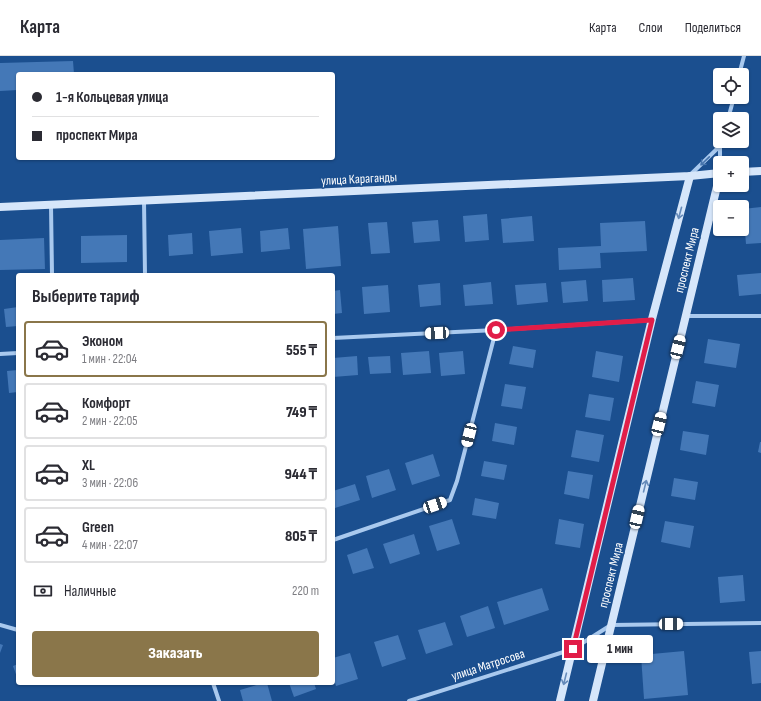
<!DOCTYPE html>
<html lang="ru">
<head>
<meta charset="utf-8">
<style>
	:root { --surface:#fff; --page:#f7f7f7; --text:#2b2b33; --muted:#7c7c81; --line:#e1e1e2; --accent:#8a764a }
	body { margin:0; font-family:"Sofia Sans Condensed",sans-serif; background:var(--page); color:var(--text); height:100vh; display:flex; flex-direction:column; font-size:15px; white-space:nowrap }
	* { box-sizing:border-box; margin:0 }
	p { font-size:13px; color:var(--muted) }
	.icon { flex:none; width:22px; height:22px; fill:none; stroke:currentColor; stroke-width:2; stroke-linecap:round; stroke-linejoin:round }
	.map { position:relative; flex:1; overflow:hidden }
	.panel { position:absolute; left:16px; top:217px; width:319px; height:412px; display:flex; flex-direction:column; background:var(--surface); border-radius:4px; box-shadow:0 1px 3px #0004 }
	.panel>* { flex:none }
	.hud { position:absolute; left:16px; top:16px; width:319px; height:88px; border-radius:4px; box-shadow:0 1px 3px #0004; display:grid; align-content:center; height:88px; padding:0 16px; background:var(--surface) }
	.buttons { position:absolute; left:713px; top:12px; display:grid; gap:8px }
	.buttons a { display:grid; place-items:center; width:36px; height:36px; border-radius:4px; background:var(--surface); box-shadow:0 1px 3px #0004; font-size:20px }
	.end { position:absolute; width:18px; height:18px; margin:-9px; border:5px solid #e11d48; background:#fff; box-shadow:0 0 0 2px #fff }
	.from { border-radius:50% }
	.bubble { position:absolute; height:28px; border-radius:4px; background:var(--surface); box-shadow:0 1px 3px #0004; font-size:13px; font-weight:800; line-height:28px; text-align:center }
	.car { position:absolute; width:12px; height:24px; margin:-12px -6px; border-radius:5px; box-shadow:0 0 3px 1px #0007; background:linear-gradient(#fff 24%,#345 0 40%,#fff 0 76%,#345 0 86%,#fff 0) }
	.hud b { display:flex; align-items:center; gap:14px; height:38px; font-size:15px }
	.hud b+b { border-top:1px solid var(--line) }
	.hud i { width:10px; height:10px; background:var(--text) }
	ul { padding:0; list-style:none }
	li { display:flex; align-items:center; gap:12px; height:56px; margin:0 8px 6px; padding:0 8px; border:2px solid var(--line); border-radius:4px }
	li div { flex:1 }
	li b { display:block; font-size:15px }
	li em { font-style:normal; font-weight:800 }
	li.selected { border-color:var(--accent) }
	li>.icon { width:36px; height:36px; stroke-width:1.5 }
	h2 { padding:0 16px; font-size:18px; line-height:48px }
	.pay { display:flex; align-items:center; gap:10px; height:44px; padding:0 16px; font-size:15px }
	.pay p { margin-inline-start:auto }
	.primary-button { display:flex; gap:8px; margin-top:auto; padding:8px 16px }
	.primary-button a { flex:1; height:46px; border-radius:4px; background:var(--accent); color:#fff; font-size:16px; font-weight:800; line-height:46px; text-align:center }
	header { display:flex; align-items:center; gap:24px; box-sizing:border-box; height:56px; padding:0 20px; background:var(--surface); border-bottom:1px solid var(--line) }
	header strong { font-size:19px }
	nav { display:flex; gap:22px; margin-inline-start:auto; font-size:14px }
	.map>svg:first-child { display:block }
	.building { fill:#4478b7 }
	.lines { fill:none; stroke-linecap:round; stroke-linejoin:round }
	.street { stroke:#a9c9ee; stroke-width:4 }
	.secondary { stroke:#d6e6fa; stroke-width:8 }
	.oneway { stroke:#4674ac }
	.oneway2 { stroke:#668bba }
	.route { stroke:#e11d48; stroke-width:5 }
	.labels { text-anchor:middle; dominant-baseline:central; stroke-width:3; stroke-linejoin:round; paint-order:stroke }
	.street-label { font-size:13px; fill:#fff; stroke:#1b4f8f }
</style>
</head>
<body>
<header>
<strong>Карта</strong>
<nav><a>Карта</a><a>Слои</a><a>Поделиться</a></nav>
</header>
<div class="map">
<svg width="761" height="645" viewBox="0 0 761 645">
	<rect width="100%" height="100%" fill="#1b4f8f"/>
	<g class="building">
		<path d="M73 5 74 18H18V34L0 35V7Z"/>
		<path d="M761 151V187L746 188 743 153Z"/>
		<path d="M487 158 489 184 465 186 463 160Z"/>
		<path d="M532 160 534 185 503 187 501 163Z"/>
		<path d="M438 164 440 185 414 187 412 166Z"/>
		<path d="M645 165 647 195 600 197 601 212 559 214 558 192 601 190 600 167Z"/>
		<path d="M387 166 390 197 371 198 368 167Z"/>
		<path d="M338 170 341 210 306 213 303 173Z"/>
		<path d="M241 172 243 197 211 200 209 175Z"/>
		<path d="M288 172 290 193 261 196 260 175Z"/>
		<path d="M192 177 193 198 169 200 168 179Z"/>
		<path d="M127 179V206L81 207V180Z"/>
		<path d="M44 182 45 213 0 214V184Z"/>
		<path d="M761 217V238L739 240 737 219Z"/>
		<path d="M633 222 635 244 603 246 602 224Z"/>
		<path d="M586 224 588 245 563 247 561 226Z"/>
		<path d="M491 226 493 248 465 250 463 229Z"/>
		<path d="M440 227 441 249 420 251 418 229Z"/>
		<path d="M546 227 548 246 517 249 515 229Z"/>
		<path d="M388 229 390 256 364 258 362 231Z"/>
		<path d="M340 234 342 257 333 258V235Z"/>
		<path d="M18 251V270L6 271 4 253Z"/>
		<path d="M708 283 740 288 736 312 704 307Z"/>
		<path d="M513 290 536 294 533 312 509 308Z"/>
		<path d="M429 295 431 317 403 319 401 297Z"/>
		<path d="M463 295 465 318 441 320 439 297Z"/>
		<path d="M596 295 623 300 619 326 592 321Z"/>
		<path d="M357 300 358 319 333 321V302Z"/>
		<path d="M390 300 391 317 370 318 368 301Z"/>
		<path d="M18 314V336L9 337 7 315Z"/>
		<path d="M696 325 719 329 715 351 692 347Z"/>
		<path d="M505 328 526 331 522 353 501 350Z"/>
		<path d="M589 338 614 342 610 365 585 361Z"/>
		<path d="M495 367 517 371 514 389 492 385Z"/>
		<path d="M576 374 604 379 599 406 571 401Z"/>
		<path d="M683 375 709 379 706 399 680 394Z"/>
		<path d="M760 386H761V397L758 396Z"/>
		<path d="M433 398 440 420 412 429 405 407Z"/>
		<path d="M484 405 507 409 504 424 481 420Z"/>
		<path d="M389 413 396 434 372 442 366 420Z"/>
		<path d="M568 415 593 419 589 443 564 438Z"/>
		<path d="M674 422 698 426 695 444 671 440Z"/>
		<path d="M355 428 360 444 335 452 333 446V435Z"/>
		<path d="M475 442 499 447 496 463 472 459Z"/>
		<path d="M452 463 460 488 437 495 429 470Z"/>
		<path d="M559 463 584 468 580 492 555 488Z"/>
		<path d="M665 465 694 470 690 492 661 486Z"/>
		<path d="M414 478 420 498 390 508 383 488Z"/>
		<path d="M367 492 374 512 353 518 347 499Z"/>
		<path d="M743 519 745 545 720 547 718 521Z"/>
		<path d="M542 532 549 554 504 569 497 546Z"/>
		<path d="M488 550 495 572 467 581 460 560Z"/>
		<path d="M445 566 453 589 426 598 418 574Z"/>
		<path d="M398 579 406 603 382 611 374 586Z"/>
		<path d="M0 588 3 589 0 597Z"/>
		<path d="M684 595 688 639 644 643 641 599Z"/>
		<path d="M761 595V627L752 628 749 596Z"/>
		<path d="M350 597 358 623 336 630 333 620V602Z"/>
		<path d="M18 608V624L13 610Z"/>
		<path d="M263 627H267L272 645H243L240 634Z"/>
		<path d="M289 627H314L316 633 294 641Z"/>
	</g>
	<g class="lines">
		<g class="street">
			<path d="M739 19 744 0"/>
			<path d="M728 63 734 41"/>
			<path d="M720 90V107"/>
			<path d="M690 119 720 90 721 85"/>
			<path d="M144 145 145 219"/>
			<path d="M51 149 52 219"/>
			<path d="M685 260H761"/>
			<path d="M333 282 496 274 652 264"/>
			<path d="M0 298 18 297"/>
			<path d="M333 484 450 444 457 425 496 274"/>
			<path d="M0 569 18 574"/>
			<path d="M213 627 219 645"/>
			<path d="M409 645 573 593 611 569 761 567"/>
		</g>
		<g class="secondary">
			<path d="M742 116 761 115"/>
			<path d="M0 151 690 120 720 117"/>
			<path d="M560 645 652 263 690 120"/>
			<path d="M593 645 720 118"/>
		</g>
	</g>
	<defs><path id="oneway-shaft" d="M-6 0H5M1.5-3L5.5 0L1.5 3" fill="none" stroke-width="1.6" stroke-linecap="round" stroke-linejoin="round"/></defs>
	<use class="oneway" href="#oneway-shaft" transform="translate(705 105) rotate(136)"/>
	<g class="oneway2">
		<use href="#oneway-shaft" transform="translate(680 157) rotate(105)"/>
		<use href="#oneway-shaft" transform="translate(645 430) rotate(-76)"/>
		<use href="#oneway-shaft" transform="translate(565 623) rotate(104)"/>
	</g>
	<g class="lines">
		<path class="route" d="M496 274 652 264 573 593"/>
	</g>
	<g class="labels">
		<g class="street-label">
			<text transform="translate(359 123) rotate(-3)">улица Караганды</text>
			<text transform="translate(687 204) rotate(-76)">проспект Мира</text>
			<text transform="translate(611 519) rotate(-76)">проспект Мира</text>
			<text transform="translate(488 609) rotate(-18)">улица Матросова</text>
		</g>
	</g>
</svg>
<div class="buttons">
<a><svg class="icon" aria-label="locate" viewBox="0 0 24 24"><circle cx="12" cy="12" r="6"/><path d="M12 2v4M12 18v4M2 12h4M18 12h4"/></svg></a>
<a><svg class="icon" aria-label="layers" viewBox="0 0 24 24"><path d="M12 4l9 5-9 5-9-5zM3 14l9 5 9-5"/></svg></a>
<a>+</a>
<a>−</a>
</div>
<i class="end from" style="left:496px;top:274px"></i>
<i class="end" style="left:573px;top:593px"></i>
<div class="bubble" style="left:587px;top:579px;width:66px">1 мин</div>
<i class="car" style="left:437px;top:277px;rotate:267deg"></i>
<i class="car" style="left:678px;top:291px;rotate:14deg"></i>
<i class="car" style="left:659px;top:368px;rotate:14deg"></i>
<i class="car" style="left:469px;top:379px;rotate:194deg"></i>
<i class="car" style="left:435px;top:449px;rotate:71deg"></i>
<i class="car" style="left:637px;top:461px;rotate:13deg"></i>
<i class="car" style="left:671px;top:568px;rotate:89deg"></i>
<div class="hud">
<b><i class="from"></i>1-я Кольцевая улица</b>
<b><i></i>проспект Мира</b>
</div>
<section class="panel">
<h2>Выберите тариф</h2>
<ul>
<li class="selected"><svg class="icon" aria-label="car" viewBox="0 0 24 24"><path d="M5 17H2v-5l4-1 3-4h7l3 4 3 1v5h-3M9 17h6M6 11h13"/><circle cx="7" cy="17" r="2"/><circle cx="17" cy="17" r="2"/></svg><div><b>Эконом</b><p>1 мин · 22:04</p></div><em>555 ₸</em></li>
<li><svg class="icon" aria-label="car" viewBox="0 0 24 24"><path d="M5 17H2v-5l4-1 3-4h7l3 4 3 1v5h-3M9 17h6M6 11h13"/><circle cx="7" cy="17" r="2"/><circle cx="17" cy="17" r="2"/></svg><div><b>Комфорт</b><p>2 мин · 22:05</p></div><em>749 ₸</em></li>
<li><svg class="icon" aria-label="car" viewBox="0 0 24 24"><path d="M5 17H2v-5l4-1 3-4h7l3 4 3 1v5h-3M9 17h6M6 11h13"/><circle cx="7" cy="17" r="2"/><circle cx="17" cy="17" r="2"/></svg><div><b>XL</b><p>3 мин · 22:06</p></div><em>944 ₸</em></li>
<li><svg class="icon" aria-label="car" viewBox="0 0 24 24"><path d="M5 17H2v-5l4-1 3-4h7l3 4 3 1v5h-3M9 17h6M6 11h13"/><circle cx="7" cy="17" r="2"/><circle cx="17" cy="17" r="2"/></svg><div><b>Green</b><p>4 мин · 22:07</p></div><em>805 ₸</em></li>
</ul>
<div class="pay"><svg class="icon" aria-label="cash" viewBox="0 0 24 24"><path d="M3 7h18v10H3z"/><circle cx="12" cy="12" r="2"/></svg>Наличные<p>220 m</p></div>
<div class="primary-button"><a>Заказать</a></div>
</section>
</div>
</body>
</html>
